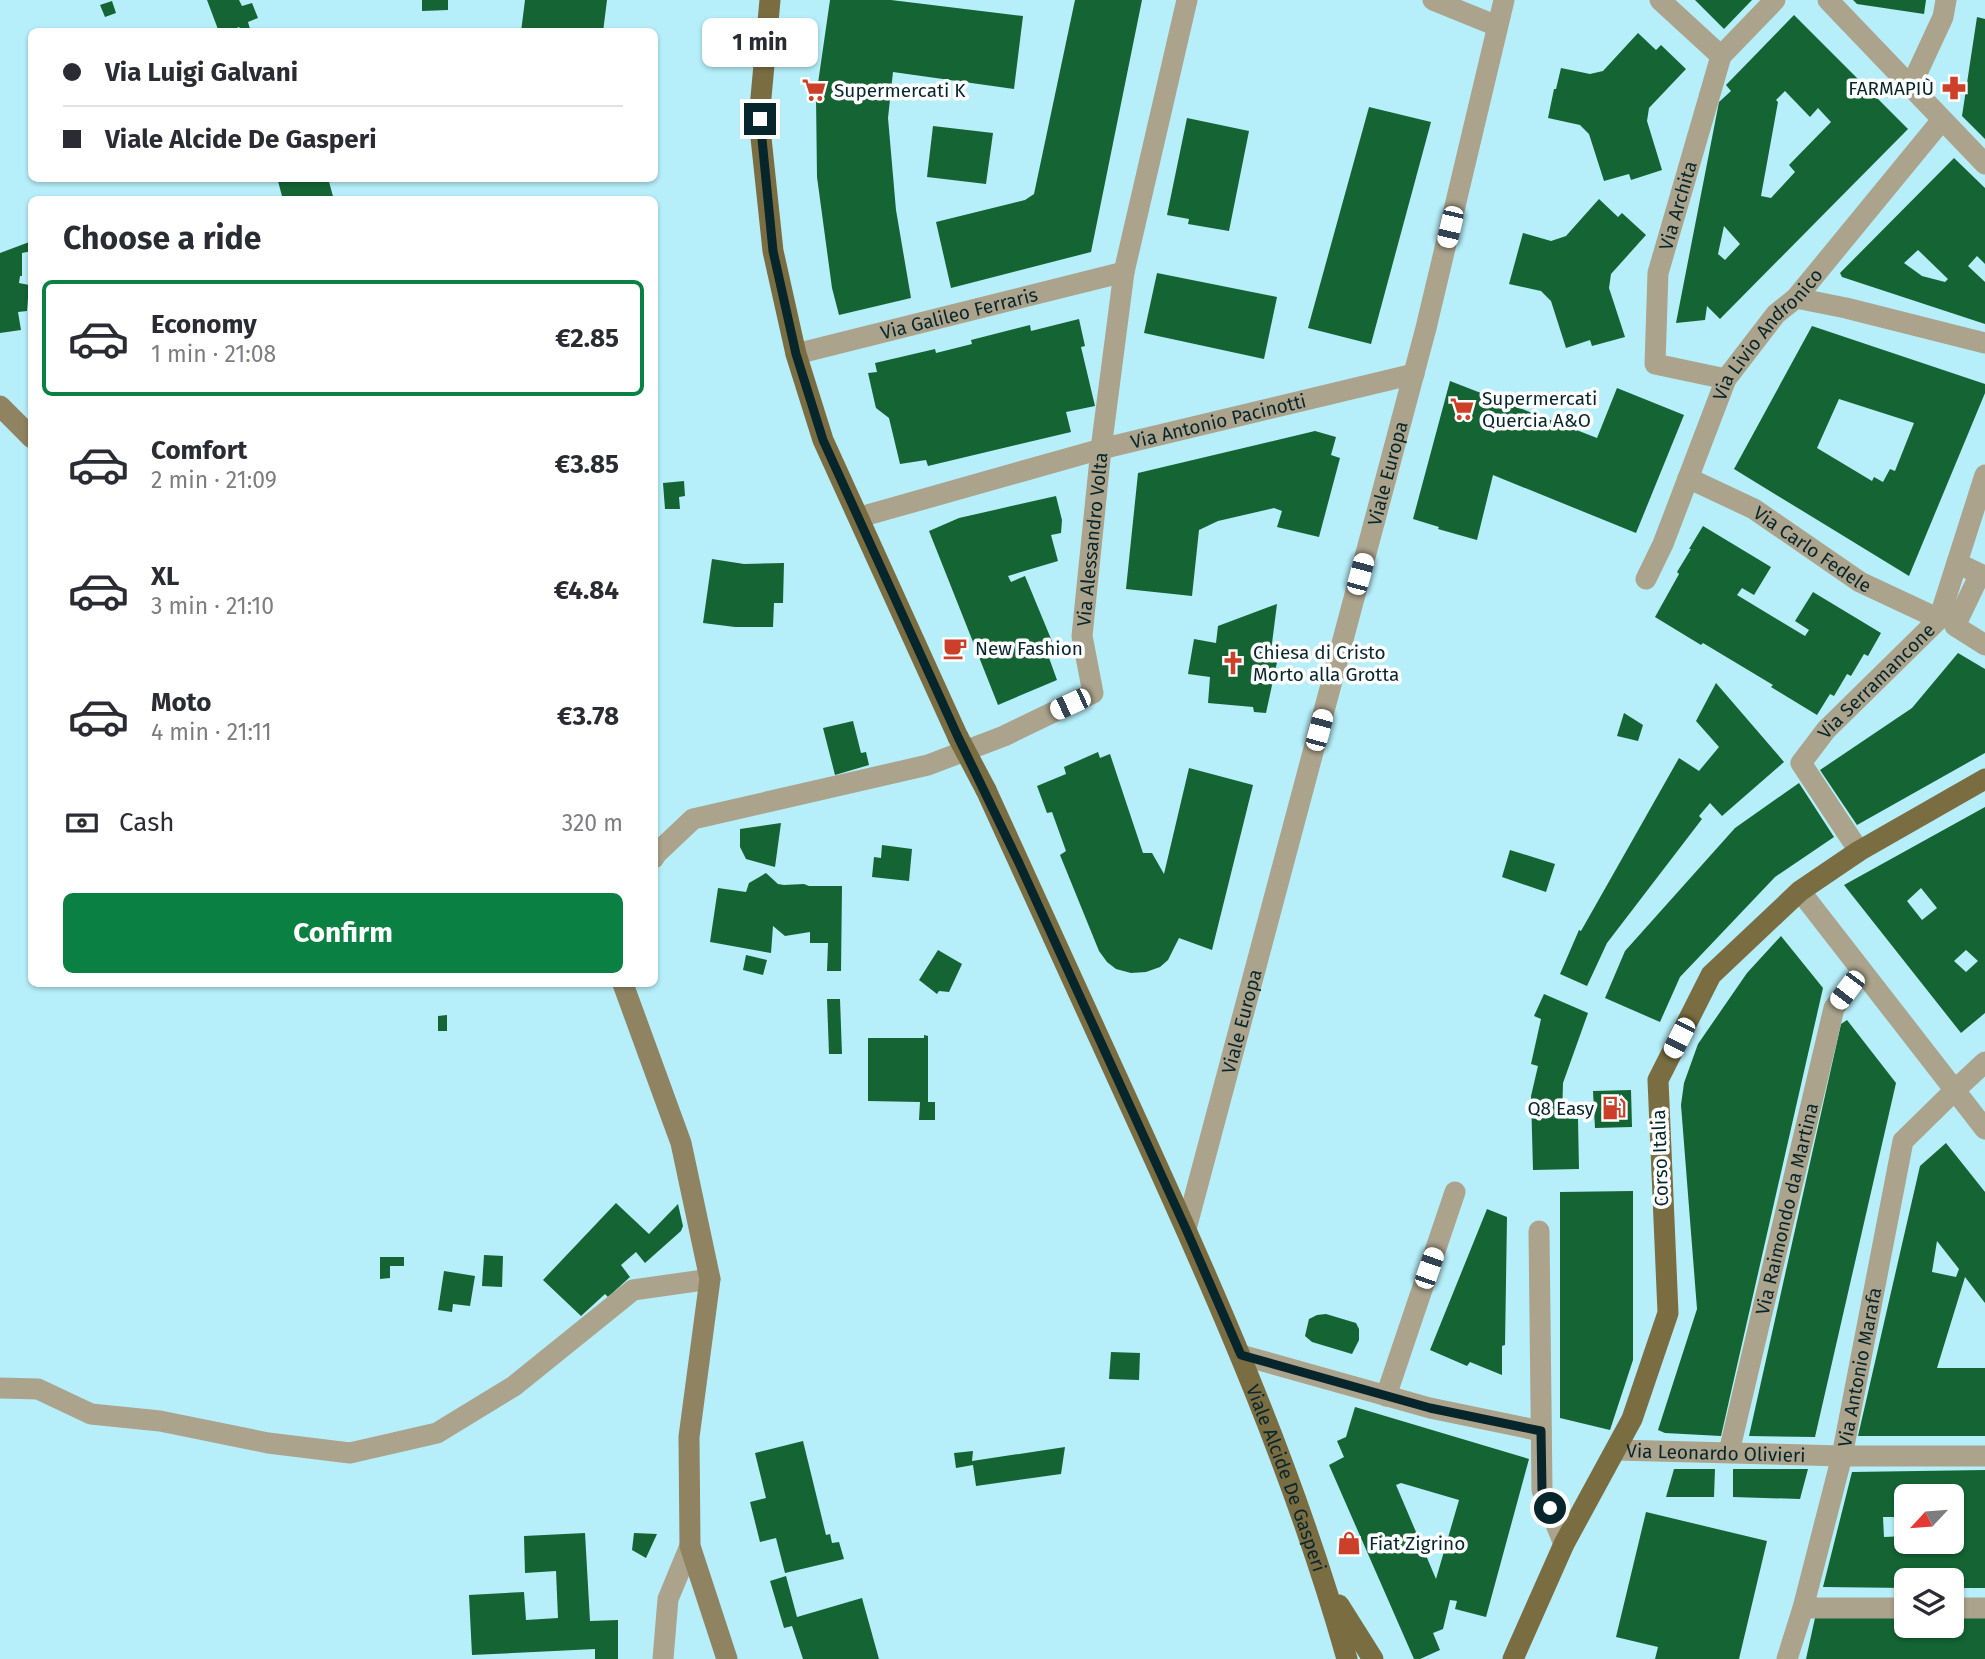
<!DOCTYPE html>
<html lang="en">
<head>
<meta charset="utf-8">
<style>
	:root { --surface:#fff; --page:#f2f2f3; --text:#2b2b33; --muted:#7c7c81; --line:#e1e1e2; --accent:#0b8043 }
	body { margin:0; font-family:"Fira Sans",sans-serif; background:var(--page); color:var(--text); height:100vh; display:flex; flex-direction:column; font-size:26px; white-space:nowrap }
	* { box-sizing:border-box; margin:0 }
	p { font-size:23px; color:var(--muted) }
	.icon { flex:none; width:38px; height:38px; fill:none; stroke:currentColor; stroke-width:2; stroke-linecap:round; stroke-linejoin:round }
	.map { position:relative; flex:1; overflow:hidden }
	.details { position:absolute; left:28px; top:196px; width:630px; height:791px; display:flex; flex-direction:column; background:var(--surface); border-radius:10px; box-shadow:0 2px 5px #0004 }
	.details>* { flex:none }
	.hud { position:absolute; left:28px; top:28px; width:630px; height:154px; border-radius:10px; box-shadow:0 2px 5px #0004; display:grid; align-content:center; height:154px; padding:0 35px; background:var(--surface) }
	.needle { width:46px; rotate:244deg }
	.fabs { position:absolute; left:1894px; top:1484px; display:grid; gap:14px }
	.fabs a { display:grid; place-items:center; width:70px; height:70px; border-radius:10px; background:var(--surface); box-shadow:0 2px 5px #0004; font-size:35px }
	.end { position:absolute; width:32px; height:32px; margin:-16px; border:9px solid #07262c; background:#fff; box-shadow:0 0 0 4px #fff }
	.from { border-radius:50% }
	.bubble { position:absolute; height:49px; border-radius:10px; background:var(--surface); box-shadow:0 2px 5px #0004; font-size:23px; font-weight:700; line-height:49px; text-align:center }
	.car { position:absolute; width:21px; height:42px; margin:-21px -10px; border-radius:9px; box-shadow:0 0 5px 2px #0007; background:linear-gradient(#fff 24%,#345 0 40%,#fff 0 76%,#345 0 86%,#fff 0) }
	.hud b { display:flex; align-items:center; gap:24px; height:66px; font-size:26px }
	.hud b+b { border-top:2px solid var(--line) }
	.hud i { width:18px; height:18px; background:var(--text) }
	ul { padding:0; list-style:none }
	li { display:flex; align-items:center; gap:21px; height:116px; margin:0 14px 10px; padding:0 21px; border:4px solid transparent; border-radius:10px }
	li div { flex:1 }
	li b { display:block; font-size:26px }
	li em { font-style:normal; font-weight:700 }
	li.current { border-color:var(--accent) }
	li>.icon { width:63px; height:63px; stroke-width:1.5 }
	h2 { padding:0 35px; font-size:32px; line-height:84px }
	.pay { display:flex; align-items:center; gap:18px; height:77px; padding:0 35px; font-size:26px }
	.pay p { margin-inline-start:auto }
	.primary-button { display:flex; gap:14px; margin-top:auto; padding:14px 35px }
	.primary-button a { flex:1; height:80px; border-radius:10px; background:var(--accent); color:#fff; font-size:28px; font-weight:700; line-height:80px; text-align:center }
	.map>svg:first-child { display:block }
	.building { fill:#146434; fill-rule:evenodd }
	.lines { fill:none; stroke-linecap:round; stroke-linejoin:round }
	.minor { stroke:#aba38c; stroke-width:21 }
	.tertiary { stroke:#aba38c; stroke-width:21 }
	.secondary { stroke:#8f8361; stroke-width:21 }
	.primary { stroke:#7b6d42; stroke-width:21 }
	.primary-bridge { stroke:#7b6d42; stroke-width:21 }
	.route { stroke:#07262c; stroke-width:9 }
	.labels { text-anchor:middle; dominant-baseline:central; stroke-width:7; stroke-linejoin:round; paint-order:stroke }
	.poi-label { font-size:19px; fill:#07262c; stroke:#fff; text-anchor:start }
	.street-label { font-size:19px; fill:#07262c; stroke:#fff }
</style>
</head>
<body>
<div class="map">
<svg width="1985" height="1659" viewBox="0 0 1985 1659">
	<rect width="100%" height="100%" fill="#b6effa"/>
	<g class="building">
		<path d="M207 0H239L242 6 252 3 258 18 248 22 250 29 243 32 239 27 227 32H219Z"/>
		<path d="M422 0H448V10L422 11Z"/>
		<path d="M525 0H607L603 32H521Z"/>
		<path d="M830 0H891L1023 16 1014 89 893 72 888 118 896 210 911 298 839 315 832 288 817 177 816 97Z"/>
		<path d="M1075 0H1142L1091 252 951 288 936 222 1025 200 1034 194Z"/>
		<path d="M1695 0H1752L1724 29Z"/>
		<path d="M1853 0H1926L1924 14 1857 4Z"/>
		<path d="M112 1 116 13 105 17 100 5Z"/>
		<path d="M1794 15 1908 129 1720 319 1707 306 1705 320 1676 323 1719 102 1731 91 1726 85ZM1785 91 1810 117 1818 108 1831 122 1789 165 1795 172 1771 198 1761 196 1778 102 1776 100ZM1724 226 1740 244 1725 260 1718 254Z"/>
		<path d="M1977 17 1985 19V139L1962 116Z"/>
		<path d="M1638 33 1656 50 1661 45 1686 69 1649 108 1647 121 1662 170 1631 180 1629 174 1604 181 1589 134 1580 125 1548 118 1554 89H1556L1561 68 1590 74 1603 71Z"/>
		<path d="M1369 107 1431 122 1371 344 1308 328Z"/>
		<path d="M1187 118 1249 131 1229 231 1188 224 1189 219 1167 215Z"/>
		<path d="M933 126 993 133 986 184 927 177Z"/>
		<path d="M1954 158 1985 188V264L1977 256 1968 266 1985 282V324L1842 277 1840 273ZM1918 250 1948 279 1945 282 1922 276 1904 263Z"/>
		<path d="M288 178H328L334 200H283L278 181Z"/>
		<path d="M1599 199 1618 217 1622 213 1646 235 1611 274 1609 288 1625 337 1592 346 1590 340 1566 348 1551 301 1541 291 1509 284 1523 233 1551 241 1566 236Z"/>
		<path d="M32 241V251L22 253V276H20L19 283 29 285 27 311 18 312 21 330 0 333V253Z"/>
		<path d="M1157 273 1277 297 1264 359 1144 333Z"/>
		<path d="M1079 319 1085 346 1081 347 1095 406 1066 412 1071 432 928 466 926 460 900 464 889 418 876 408 875 404 868 373 877 372 875 363 935 349 936 353 972 344 971 340 1030 325 1031 331Z"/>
		<path d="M1812 326 1985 384V393L1909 576 1734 469ZM1839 399 1914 423 1895 471 1890 469 1883 482 1874 477 1872 481 1817 448Z"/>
		<path d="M1450 381 1597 438 1617 388 1684 415 1636 533 1493 475 1477 540 1438 529 1439 527 1413 519Z"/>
		<path d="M1315 431 1336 437 1331 455 1340 458 1319 537 1277 527 1282 511 1274 508 1218 521 1199 530 1192 596 1126 589 1138 473Z"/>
		<path d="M684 481 685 496 679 497 680 509H665L663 483Z"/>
		<path d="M1056 496 1062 520 1061 533 1051 535 1058 561 1008 576 1011 582 1025 576 1056 651 1048 655 1057 680 998 705 929 531 959 518Z"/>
		<path d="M1703 526 1771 567 1754 595 1742 588 1737 595 1805 636 1809 630 1795 621 1813 592 1881 633 1868 656 1864 654 1851 676 1847 674 1834 696 1830 694 1817 715 1771 687 1773 685 1703 643 1701 645 1655 617 1679 574 1677 572 1691 549H1689Z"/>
		<path d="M712 559 744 564 784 563 783 603H774L773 627H735L703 623Z"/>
		<path d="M1277 604 1271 651 1279 653 1266 713 1254 712 1253 707 1208 703 1210 677 1188 674 1194 639 1216 643 1218 626Z"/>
		<path d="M1958 653 1985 669V753L1857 825 1820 770 1912 708Z"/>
		<path d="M1716 683 1784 762 1722 816 1710 803 1699 816 1702 819 1607 943 1587 986 1560 974 1579 930 1581 931 1679 758 1699 771 1719 747 1696 721Z"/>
		<path d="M1624 713 1643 725 1638 741 1617 736Z"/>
		<path d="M853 721 861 753 866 752 869 765 835 775 823 728Z"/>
		<path d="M1098 752 1100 758 1110 754 1143 853H1152L1164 874 1189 768 1253 785 1212 950 1179 938 1168 960 1160 967 1146 972 1131 973 1116 969 1107 962 1099 951 1060 855 1066 851 1052 812 1047 813 1037 786 1066 774 1064 767Z"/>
		<path d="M1799 783 1834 837 1775 877 1680 977 1660 1022 1605 998 1625 951 1735 828Z"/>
		<path d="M1985 807V1013L1961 1033 1844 885ZM1921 888 1937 908 1922 920 1907 901ZM1966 950 1978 961 1966 972 1954 961Z"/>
		<path d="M781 823 775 867 746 859 740 847V829Z"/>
		<path d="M882 845 912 849 909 881 872 877 874 857 881 858Z"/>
		<path d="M1510 850 1555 864 1546 892 1502 877Z"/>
		<path d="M766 873 778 884 784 885 804 884 809 886H842L841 971H827L828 943H810V932L785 936 773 926 771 953 710 942 718 888 746 892 749 883Z"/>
		<path d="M1781 936 1823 988 1721 1436 1665 1433 1658 1430 1697 1309 1681 1105 1684 1083 1698 1044 1747 973Z"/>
		<path d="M938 950 962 964 949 992 939 991 937 994 919 980Z"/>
		<path d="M746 955 767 960 763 975 743 970Z"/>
		<path d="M1544 994 1588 1013 1563 1083 1562 1118 1578 1119 1579 1169 1533 1170 1531 1096 1538 1066 1531 1064 1541 1019 1534 1016Z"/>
		<path d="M827 999H840L842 1054H829Z"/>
		<path d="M447 1015V1031H438V1016Z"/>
		<path d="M1847 1020 1896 1083 1815 1437 1749 1436 1841 1024Z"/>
		<path d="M924 1035 928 1036V1102H935V1120H919L920 1102 868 1101V1038H924Z"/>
		<path d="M1631 1090 1632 1127 1595 1128 1593 1091Z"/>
		<path d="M1946 1143 1985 1192V1303L1965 1277 1937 1368H1985V1436H1858L1920 1166ZM1937 1241 1959 1269 1956 1277 1932 1272Z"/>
		<path d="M1633 1191V1360L1610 1430 1560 1418V1192Z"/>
		<path d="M616 1203 649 1234 678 1204 683 1226 681 1231 645 1263 636 1252 621 1265 630 1277 608 1297 605 1294 581 1316 543 1280Z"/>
		<path d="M1487 1209 1507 1217 1505 1345 1502 1346V1375L1470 1362 1467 1366 1430 1350Z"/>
		<path d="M484 1255 503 1256 502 1287 482 1286Z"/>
		<path d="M380 1257H404V1266H390V1278L380 1279Z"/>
		<path d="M444 1271 475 1276 470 1306 453 1304 452 1312 438 1310Z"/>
		<path d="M1326 1314 1356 1323 1359 1329V1340L1352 1354 1312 1342 1305 1336 1309 1319 1317 1315Z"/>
		<path d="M1111 1352 1140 1353 1139 1380 1109 1379Z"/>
		<path d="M1355 1407 1529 1459 1486 1617 1455 1609 1457 1601 1450 1600 1443 1629 1433 1633 1440 1650 1420 1659H1414L1329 1465 1344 1457 1337 1441 1346 1437ZM1401 1483 1459 1500 1436 1579 1396 1485Z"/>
		<path d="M803 1441 826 1535 830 1534 832 1543 839 1542 844 1559 785 1573 776 1538 760 1542 750 1502 766 1498 755 1453Z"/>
		<path d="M1065 1447 1061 1474 976 1486 973 1465 956 1468 954 1453 973 1451 972 1461Z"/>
		<path d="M1674 1469H1715L1714 1497H1666Z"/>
		<path d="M1733 1469H1808L1800 1499 1733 1497Z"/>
		<path d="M1985 1470V1588H1951V1580H1906V1588L1823 1587 1852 1472ZM1906 1496H1951V1542H1906V1536L1884 1537 1883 1517H1903L1904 1525H1906Z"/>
		<path d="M1646 1512 1767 1541 1739 1659H1655L1658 1647 1616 1637Z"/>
		<path d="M585 1533 590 1621 618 1620V1659H595V1649L472 1655 469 1595 524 1592 526 1620 558 1618 556 1571 525 1573 524 1536Z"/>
		<path d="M634 1533 657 1534 646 1558 632 1550Z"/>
		<path d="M786 1576 797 1617 862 1598 879 1659H803L792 1626 784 1628 770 1581Z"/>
		<path d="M1815 1618H1906V1626H1951V1618H1985V1659H1806Z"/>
	</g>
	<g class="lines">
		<g class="minor">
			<path d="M1433 0 1497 26"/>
			<path d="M1660 0 1721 56"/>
			<path d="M1828 0 1985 164"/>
			<path d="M1911 86 1943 17 1946 0"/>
			<path d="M1796 298 1846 308 1985 343"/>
			<path id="s1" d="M796 354 1124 272"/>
			<path id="s2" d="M1726 379 1655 364 1658 273 1721 56 1775 0"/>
			<path id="s3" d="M1688 478 1754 509 1860 582 1939 619"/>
			<path id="s4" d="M860 517 1101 449 1414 374"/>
			<path d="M1957 563 1980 574 1955 626 1985 645"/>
			<path id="s5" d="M1646 579 1663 544 1726 379 1776 314 1796 298 1942 120"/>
			<path id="s6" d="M1859 851 1801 763 1826 730 1939 619 1985 475"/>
			<path id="s7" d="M654 858 656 854 693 819 928 765 1004 736 1093 693 1082 636 1101 449 1124 272 1187 0"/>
			<path id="s8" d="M1186 1229 1426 328 1504 0"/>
			<path d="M1539 1231 1542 1490 1564 1544"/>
			<path d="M1241 1355 1430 1408 1541 1431"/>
			<path d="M0 1388 38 1389 91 1414 160 1421 268 1443 350 1453 437 1433 514 1386 633 1290 710 1279"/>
			<path d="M1386 1396 1455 1192"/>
			<path id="s9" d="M1616 1450 1842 1456H1985"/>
			<path id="s10" d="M1729 1452 1834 1008 1861 972"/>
			<path d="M1803 1608H1906"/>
			<path d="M1951 1608H1985"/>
			<path d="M663 1659 668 1599 690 1546"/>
			<path id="s11" d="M1787 1659 1803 1608 1842 1456 1903 1141 1954 1091"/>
		</g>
		<g class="tertiary">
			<path d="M1800 891 1985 1129"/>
			<path d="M1954 1091 1985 1062"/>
		</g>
		<g class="secondary">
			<path d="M0 406 32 438"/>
			<path d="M623 984 681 1143 710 1279 689 1437 690 1546 727 1659"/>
		</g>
		<g class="primary">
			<path d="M770 0 759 119 773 251 796 354 823 440 958 737"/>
			<path id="s12" d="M986 790C1038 904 1090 1018 1142 1132 1220 1303 1296 1477 1347 1659"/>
			<path d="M1339 1605 1373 1659"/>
			<path d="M1513 1659 1564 1544 1632 1419 1668 1313 1658 1080 1711 975 1800 891 1859 851 1985 779"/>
		</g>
		<path class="primary-bridge" d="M958 737 986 790"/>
	</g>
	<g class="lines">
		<path class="route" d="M760 119 773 251 796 354 823 440 958 737 1019 863 1186 1229 1241 1355 1430 1408 1541 1431 1542 1490 1550 1508"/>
	</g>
	<defs>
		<g id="pharmacy-bare" transform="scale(1.89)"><path d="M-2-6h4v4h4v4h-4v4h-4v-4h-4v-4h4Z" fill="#cc402a" stroke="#fff" stroke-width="2.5" paint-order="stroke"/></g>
		<g id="supermarket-bare" transform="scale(1.89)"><path d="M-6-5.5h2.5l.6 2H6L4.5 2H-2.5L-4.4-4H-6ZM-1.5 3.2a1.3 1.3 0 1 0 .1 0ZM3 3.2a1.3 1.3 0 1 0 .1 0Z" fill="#cc402a" stroke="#fff" stroke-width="2.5" paint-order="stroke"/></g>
		<g id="cafe-bare" transform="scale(1.89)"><path d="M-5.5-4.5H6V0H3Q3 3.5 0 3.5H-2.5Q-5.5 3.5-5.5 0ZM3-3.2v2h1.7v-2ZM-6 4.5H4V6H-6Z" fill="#cc402a" stroke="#fff" stroke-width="2.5" paint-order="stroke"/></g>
		<g id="church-bare" transform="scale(1.89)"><path d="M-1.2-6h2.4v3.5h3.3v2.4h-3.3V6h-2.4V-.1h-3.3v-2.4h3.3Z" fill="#cc402a" stroke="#fff" stroke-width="2.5" paint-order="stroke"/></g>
		<g id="fuel-bare" transform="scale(1.89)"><path d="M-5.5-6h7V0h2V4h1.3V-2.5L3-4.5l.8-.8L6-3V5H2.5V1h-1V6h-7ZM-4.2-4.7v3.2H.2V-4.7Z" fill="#cc402a" stroke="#fff" stroke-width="2.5" paint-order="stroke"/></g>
		<g id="shop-bare" transform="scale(1.89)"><path d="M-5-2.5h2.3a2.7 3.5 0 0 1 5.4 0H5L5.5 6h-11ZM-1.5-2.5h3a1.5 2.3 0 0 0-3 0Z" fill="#cc402a" stroke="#fff" stroke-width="2.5" paint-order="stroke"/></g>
	</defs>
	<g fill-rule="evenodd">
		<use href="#pharmacy-bare" x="1954" y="88"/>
		<use href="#supermarket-bare" x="814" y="90"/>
		<use href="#supermarket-bare" x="1462" y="409"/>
		<use href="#cafe-bare" x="955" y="648"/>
		<use href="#church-bare" x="1233" y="663"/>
		<use href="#fuel-bare" x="1614" y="1108"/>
		<use href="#shop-bare" x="1349" y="1543"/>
	</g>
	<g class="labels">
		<g class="poi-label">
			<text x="1934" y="88" text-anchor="end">FARMAPIÙ</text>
			<text x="834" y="90">Supermercati K</text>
			<text x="1482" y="398">Supermercati<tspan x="1482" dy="22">Quercia A&amp;O</tspan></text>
			<text x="975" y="648">New Fashion</text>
			<text x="1253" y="652">Chiesa di Cristo<tspan x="1253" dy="22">Morto alla Grotta</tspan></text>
			<text x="1594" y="1108" text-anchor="end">Q8 Easy</text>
			<text x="1369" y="1543">Fiat Zigrino</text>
		</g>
		<g class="street-label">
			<text stroke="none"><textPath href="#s2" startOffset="234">Via Archita</textPath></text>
			<text stroke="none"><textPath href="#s1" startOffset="168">Via Galileo Ferraris</textPath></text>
			<text stroke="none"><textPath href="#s5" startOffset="276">Via Livio Andronico</textPath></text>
			<text stroke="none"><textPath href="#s4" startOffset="371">Via Antonio Pacinotti</textPath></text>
			<text stroke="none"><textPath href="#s8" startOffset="782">Viale Europa</textPath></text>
			<text stroke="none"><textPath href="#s7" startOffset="632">Via Alessandro Volta</textPath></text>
			<text stroke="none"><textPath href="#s3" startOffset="144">Via Carlo Fedele</textPath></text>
			<text stroke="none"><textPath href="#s6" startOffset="217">Via Serramancone</textPath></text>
			<text stroke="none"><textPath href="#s8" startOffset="215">Viale Europa</textPath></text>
			<text transform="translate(1660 1158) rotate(-92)">Corso Italia</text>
			<text stroke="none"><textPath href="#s10" startOffset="250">Via Raimondo da Martina</textPath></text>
			<text stroke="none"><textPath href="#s11" startOffset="301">Via Antonio Marafa</textPath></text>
			<text stroke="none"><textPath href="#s9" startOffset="100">Via Leonardo Olivieri</textPath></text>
			<text stroke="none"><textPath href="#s12" startOffset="751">Viale Alcide De Gasperi</textPath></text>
		</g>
	</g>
</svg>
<div class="fabs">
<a><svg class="needle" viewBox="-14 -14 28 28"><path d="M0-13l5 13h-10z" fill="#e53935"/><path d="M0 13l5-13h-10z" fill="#7c7c81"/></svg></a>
<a><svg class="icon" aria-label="layers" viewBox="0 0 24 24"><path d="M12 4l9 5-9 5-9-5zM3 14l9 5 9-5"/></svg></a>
</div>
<i class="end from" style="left:1550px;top:1508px"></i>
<i class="end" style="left:760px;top:119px"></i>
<div class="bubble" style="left:702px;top:18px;width:116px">1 min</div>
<i class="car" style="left:1450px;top:227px;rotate:193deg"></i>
<i class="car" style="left:1360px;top:574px;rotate:15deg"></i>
<i class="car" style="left:1070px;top:704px;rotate:245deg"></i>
<i class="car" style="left:1319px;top:730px;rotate:15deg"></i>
<i class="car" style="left:1847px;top:990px;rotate:217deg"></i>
<i class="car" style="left:1679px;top:1038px;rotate:207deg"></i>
<i class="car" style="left:1429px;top:1268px;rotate:19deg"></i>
<div class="hud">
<b><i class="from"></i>Via Luigi Galvani</b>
<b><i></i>Viale Alcide De Gasperi</b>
</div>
<section class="details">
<h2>Choose a ride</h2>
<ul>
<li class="current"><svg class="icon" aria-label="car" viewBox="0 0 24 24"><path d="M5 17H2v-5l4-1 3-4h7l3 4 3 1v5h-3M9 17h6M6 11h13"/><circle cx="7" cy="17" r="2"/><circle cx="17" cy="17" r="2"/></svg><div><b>Economy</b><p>1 min · 21:08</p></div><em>€2.85</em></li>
<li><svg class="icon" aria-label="car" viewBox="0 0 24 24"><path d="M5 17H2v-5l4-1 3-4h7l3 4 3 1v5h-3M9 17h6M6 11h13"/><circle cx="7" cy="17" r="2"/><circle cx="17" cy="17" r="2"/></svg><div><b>Comfort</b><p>2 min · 21:09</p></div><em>€3.85</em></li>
<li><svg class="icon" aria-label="car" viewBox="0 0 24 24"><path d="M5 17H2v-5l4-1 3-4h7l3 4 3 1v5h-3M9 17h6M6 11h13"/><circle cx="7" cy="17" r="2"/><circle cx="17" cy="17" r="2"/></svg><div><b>XL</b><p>3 min · 21:10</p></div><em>€4.84</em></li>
<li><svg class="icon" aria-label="car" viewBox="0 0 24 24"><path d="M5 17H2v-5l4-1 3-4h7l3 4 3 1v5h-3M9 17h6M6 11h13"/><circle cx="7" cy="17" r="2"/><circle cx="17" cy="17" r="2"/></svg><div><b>Moto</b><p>4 min · 21:11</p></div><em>€3.78</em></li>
</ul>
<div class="pay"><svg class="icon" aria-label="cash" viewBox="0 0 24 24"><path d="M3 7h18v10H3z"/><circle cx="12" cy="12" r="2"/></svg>Cash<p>320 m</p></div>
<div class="primary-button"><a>Confirm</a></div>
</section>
</div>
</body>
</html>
